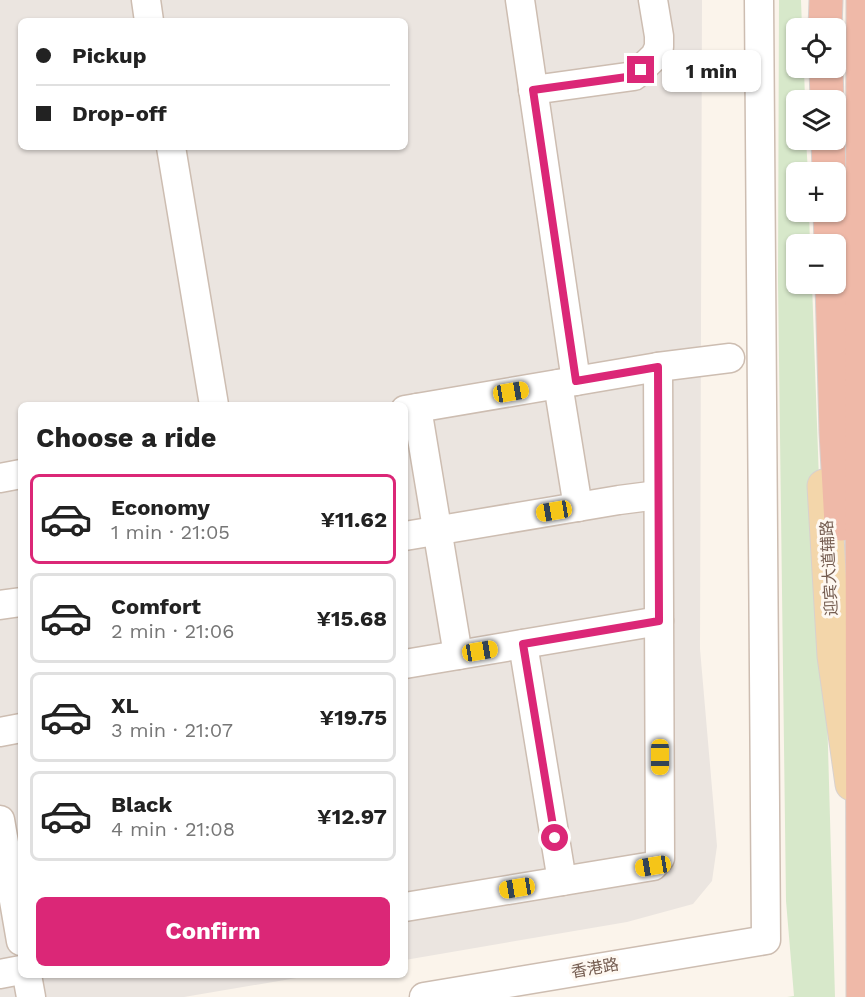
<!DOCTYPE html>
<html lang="en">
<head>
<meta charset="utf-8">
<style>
	:root { --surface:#fff; --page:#f6f6f6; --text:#222; --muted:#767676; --line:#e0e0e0; --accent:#db2777 }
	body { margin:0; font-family:"Work Sans","Noto Sans SC",sans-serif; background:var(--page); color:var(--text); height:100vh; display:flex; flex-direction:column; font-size:22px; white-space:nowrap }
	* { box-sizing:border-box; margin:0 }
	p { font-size:20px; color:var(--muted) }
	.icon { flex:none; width:33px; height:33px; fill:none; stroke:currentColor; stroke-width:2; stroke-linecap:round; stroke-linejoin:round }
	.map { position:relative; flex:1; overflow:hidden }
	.side { position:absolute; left:18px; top:402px; width:390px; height:576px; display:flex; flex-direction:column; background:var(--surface); border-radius:9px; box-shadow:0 2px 4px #0004 }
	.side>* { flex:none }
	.guide { position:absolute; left:18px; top:18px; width:390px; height:132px; border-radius:9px; box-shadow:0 2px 4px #0004; display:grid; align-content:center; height:132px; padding:0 18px; background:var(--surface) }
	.fabs { position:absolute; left:786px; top:18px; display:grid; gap:12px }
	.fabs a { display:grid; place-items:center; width:60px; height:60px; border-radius:9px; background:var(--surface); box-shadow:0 2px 4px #0004; font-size:30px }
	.end { position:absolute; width:27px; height:27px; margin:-14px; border:8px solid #db2777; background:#fff; box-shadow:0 0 0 3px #fff }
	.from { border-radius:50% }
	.bubble { position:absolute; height:42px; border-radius:9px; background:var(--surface); box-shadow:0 2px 4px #0004; font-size:20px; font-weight:700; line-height:42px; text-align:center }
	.car { position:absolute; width:18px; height:36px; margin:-18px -9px; border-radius:8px; box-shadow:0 0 4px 2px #0007; background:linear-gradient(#f5c518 24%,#345 0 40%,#f5c518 0 76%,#345 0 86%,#f5c518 0) }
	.guide b { display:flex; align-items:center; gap:21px; height:57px; font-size:22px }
	.guide b+b { border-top:2px solid var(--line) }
	.guide i { width:15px; height:15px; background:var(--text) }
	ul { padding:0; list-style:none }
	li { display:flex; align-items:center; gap:18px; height:90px; margin:0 12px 9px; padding:0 6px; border:3px solid var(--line); border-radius:9px }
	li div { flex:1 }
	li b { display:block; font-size:22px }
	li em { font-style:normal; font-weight:700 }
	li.on { border-color:var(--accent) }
	li>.icon { width:54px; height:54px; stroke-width:1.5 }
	h2 { padding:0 18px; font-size:27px; line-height:72px }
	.primary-button { display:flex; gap:12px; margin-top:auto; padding:12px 18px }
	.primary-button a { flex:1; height:69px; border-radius:9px; background:var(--accent); color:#fff; font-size:24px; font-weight:700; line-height:69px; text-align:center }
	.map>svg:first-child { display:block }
	.industrial { fill:#ebe5e0; fill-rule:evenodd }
	.green { fill:#d7e8ca }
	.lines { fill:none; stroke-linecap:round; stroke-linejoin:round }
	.minor-casing { stroke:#cdbdb1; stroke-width:31 }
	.major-casing { stroke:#d8d1ce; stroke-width:35 }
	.highway-casing { stroke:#d8d1ce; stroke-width:35 }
	.minor { stroke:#fff; stroke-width:28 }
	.major { stroke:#f3d6aa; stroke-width:33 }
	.highway { stroke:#efb9a8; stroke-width:33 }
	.route { stroke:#db2777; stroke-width:8 }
	.labels { text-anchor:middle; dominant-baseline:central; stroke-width:6; stroke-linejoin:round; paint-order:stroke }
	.street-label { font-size:16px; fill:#745c50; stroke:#fef8f1 }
</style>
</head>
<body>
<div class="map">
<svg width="865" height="997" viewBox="0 0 865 997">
	<rect width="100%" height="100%" fill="#fbf4eb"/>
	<path class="industrial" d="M0 0H702L700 649 717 846 712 881 693 904 627 922 405 960V405H21V975H314L184 997H0ZM21 21H405V147H21Z"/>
	<path class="green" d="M779 0H801L802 28H796V68H804L805 100H796V140H806L808 172H796V212H809L810 244H796V284H812L826 676 835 997H787L794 996 786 901 778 281Z"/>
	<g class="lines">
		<g class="minor-casing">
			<g id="minor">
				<path d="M146 0 149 21"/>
				<path d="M520 0 576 381"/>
				<path d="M533 90 634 76 655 56 659 47V36L653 0"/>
				<path d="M171 147 214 405"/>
				<path d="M558 384 578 507"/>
				<path d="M417 408 458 655"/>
				<path d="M405 410 658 367 730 358"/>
				<path d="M0 478 21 474"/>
				<path d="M405 536 619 500 658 495"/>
				<path d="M0 605 21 602"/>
				<path d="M523 644 562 881"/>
				<path d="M405 664 659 621"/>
				<path d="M0 732 21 728"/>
				<path d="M0 820 21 941"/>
				<path d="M405 907 653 866 660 858 658 367"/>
				<path d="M0 974 21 970"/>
				<path d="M27 975 31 997"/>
				<path d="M424 997 766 940 759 0"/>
			</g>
		</g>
		<g class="major-casing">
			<path id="major" d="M824 486 834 656 852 784"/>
		</g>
		<g class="highway-casing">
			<g id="highway">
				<path d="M825 28 826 0"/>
				<path d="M826 68 827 100"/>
				<path d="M828 140 829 172"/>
				<path d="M830 212 831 244"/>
				<path d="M832 284 836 432 841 524"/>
				<path d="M863 997 862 448 863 0"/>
			</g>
		</g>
		<use href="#minor" class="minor"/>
		<use href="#major" class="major"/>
		<use href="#highway" class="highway"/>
	</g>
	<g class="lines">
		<path class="route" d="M555 838 523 644 659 621 658 367 576 381 533 90 634 76 641 70"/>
	</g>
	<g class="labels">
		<g class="street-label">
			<text transform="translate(829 568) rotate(-93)">迎宾大道辅路</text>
			<text transform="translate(595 968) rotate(-10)">香港路</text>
		</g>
	</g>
</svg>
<div class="fabs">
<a><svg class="icon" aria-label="locate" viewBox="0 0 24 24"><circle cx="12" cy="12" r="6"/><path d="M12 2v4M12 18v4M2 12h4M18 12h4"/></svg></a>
<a><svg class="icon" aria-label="layers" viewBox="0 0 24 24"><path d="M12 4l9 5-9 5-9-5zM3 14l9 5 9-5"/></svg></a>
<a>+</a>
<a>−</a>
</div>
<i class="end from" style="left:555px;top:838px"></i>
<i class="end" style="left:641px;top:70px"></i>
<div class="bubble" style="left:662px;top:50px;width:99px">1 min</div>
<i class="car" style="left:511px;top:392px;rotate:81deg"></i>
<i class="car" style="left:554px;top:511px;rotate:260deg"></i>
<i class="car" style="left:480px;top:651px;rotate:81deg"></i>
<i class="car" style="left:660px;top:757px;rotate:180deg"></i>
<i class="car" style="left:653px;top:866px;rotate:261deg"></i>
<i class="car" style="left:517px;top:888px;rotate:261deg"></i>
<div class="guide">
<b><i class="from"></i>Pickup</b>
<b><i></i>Drop-off</b>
</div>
<section class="side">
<h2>Choose a ride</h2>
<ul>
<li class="on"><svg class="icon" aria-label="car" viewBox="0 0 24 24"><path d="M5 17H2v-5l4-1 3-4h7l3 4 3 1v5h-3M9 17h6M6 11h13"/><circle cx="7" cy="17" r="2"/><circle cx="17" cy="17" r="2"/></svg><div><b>Economy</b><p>1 min · 21:05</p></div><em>¥11.62</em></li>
<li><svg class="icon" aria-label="car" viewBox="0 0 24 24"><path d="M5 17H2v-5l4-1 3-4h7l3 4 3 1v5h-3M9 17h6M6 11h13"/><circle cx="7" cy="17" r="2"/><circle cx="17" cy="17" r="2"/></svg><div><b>Comfort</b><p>2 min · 21:06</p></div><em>¥15.68</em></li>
<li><svg class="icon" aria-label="car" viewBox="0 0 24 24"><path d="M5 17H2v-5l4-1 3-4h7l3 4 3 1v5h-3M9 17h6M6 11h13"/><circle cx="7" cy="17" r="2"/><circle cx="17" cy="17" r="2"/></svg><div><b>XL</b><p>3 min · 21:07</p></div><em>¥19.75</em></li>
<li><svg class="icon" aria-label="car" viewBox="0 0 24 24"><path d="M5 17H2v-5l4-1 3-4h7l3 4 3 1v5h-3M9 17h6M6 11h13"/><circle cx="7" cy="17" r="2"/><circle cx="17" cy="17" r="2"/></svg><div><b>Black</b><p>4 min · 21:08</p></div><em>¥12.97</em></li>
</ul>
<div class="primary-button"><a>Confirm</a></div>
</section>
</div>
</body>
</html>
